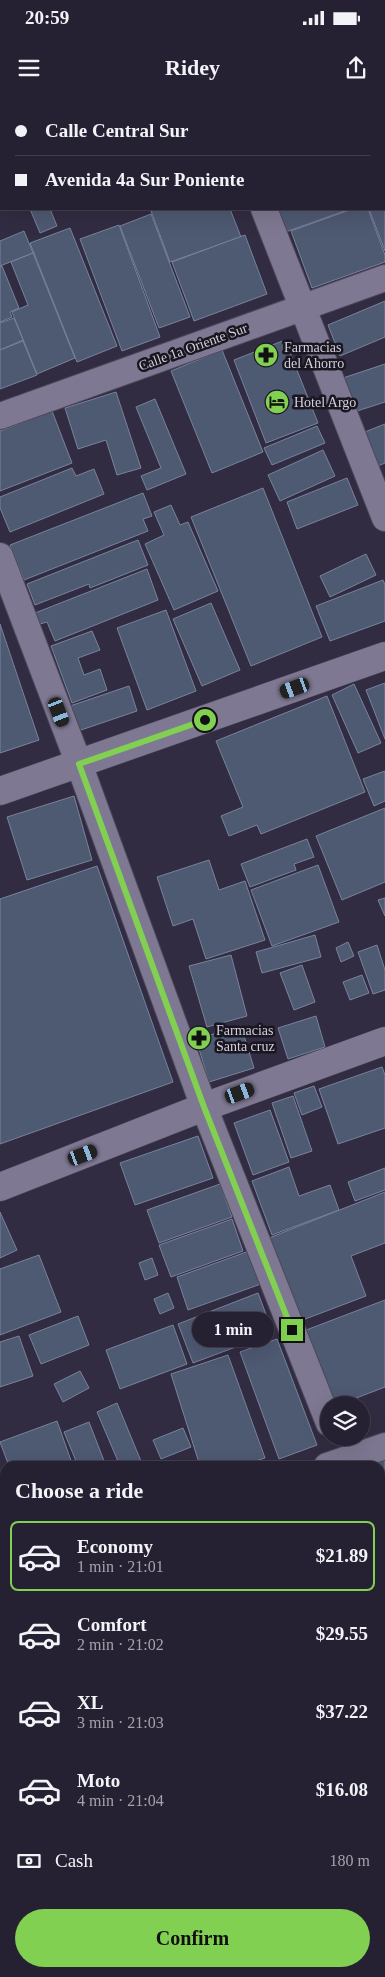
<!DOCTYPE html>
<html lang="en">
<head>
<meta charset="utf-8">
<style>
	:root { --surface:#262132; --page:#2e293a; --text:#f1f3f6; --muted:#a4a3ac; --line:#423e4d; --accent:#81d051 }
	body { margin:0; font-family:Georgia,serif; background:var(--page); color:var(--text); height:100vh; display:flex; flex-direction:column; font-size:19px; white-space:nowrap }
	* { box-sizing:border-box; margin:0 }
	p { font-size:16px; color:var(--muted) }
	.icon { flex:none; width:28px; height:28px; fill:none; stroke:currentColor; stroke-width:2; stroke-linecap:round; stroke-linejoin:round }
	.map { position:relative; flex:1; overflow:hidden }
	.sheet { position:absolute; left:0px; top:1361px; width:385px; height:516px; display:flex; flex-direction:column; background:var(--surface); border-radius:15px 15px 0 0; box-shadow:0 5px 20px #0002,0 0 0 1px var(--line) }
	.sheet>* { flex:none }
	.top-card { position:absolute; left:0px; top:0px; width:385px; height:110px; box-shadow:0 5px 20px #0002,0 0 0 1px var(--line); display:grid; align-content:center; height:110px; padding:0 15px; background:var(--surface) }
	.fabs { position:absolute; left:320px; top:1296px; display:grid; gap:10px }
	.fabs a { display:grid; place-items:center; width:50px; height:50px; border-radius:50%; background:var(--surface); box-shadow:0 5px 20px #0002,0 0 0 1px var(--line); font-size:25px }
	.end { position:absolute; width:22px; height:22px; margin:-11px; border:6px solid #81d051; background:#111; box-shadow:0 0 0 2px #111 }
	.from { border-radius:50% }
	.bubble { position:absolute; height:35px; border-radius:18px; background:var(--surface); box-shadow:0 5px 20px #0002,0 0 0 1px var(--line); font-size:16px; font-weight:600; line-height:35px; text-align:center }
	.car { position:absolute; width:15px; height:30px; margin:-15px -8px; border-radius:6px; box-shadow:0 0 4px 1px #0007; background:linear-gradient(#222 24%,#8ab4d8 0 40%,#222 0 76%,#8ab4d8 0 86%,#222 0) }
	.top-card b { display:flex; align-items:center; gap:18px; height:48px; font-size:19px }
	.top-card b+b { border-top:1px solid var(--line) }
	.top-card i { width:12px; height:12px; background:var(--text) }
	ul { padding:0; list-style:none }
	li { display:flex; align-items:center; gap:15px; height:70px; margin:0 10px 8px; padding:0 5px; border:2px solid transparent; border-radius:8px }
	li div { flex:1 }
	li b { display:block; font-size:19px }
	li em { font-style:normal; font-weight:600 }
	li.current { border-color:var(--accent) }
	li>.icon { width:45px; height:45px; stroke-width:1.5 }
	h2 { padding:0 15px; font-size:22px; line-height:60px }
	.pay { display:flex; align-items:center; gap:12px; height:55px; padding:0 15px; font-size:19px }
	.pay p { margin-inline-start:auto }
	.action { display:flex; gap:10px; margin-top:auto; padding:10px 15px }
	.action a { flex:1; height:58px; border-radius:30px; background:var(--accent); color:#111; font-size:20px; font-weight:600; line-height:58px; text-align:center }
	.status { display:flex; justify-content:space-between; align-items:center; height:35px; padding:0 25px; background:var(--surface); direction:ltr }
	.status svg { height:14px; fill:currentColor }
	header { display:flex; justify-content:space-between; align-items:center; height:65px; padding:0 15px; background:var(--surface); font-size:22px; font-weight:600 }
	.map>svg:first-child { display:block }
	.building { fill:#4e5972; stroke:#78839c }
	.lines { fill:none; stroke-linecap:round; stroke-linejoin:round }
	.minor-casing { stroke:#4e485b; stroke-width:28 }
	.secondary-casing { stroke:#4e485b; stroke-width:29 }
	.minor { stroke:#7f7892; stroke-width:26 }
	.secondary { stroke:#7f7892; stroke-width:28 }
	.route { stroke:#81d051; stroke-width:6 }
	.labels { text-anchor:middle; dominant-baseline:central; stroke-width:5; stroke-linejoin:round; paint-order:stroke }
	.street-label { font-size:14px; fill:#d3cfdd; stroke:#191620 }
	.poi-label { font-size:14px; fill:#d3cfdd; stroke:#191620; text-anchor:start }
</style>
</head>
<body>
<div class="status"><b>20:59</b><svg viewBox="0 0 49 12"><path d="M0 12V9h3v3zM5 12V6h3v6zM10 12V3h3v9zM15 12V0h3v12zM26 1h20v11H26zM47 4h2v5h-2z"/></svg></div>
<header><svg class="icon" aria-label="menu" viewBox="0 0 24 24"><path d="M4 6h16M4 12h16M4 18h16"/></svg>Ridey<svg class="icon" aria-label="share" viewBox="0 0 24 24"><path d="M12 15V3M7 8l5-5 5 5M5 13v7h14v-7"/></svg></header>
<div class="map">
<svg width="385" height="1877" viewBox="0 0 385 1877">
	<rect width="100%" height="100%" fill="#322c42"/>
	<g class="building">
		<path d="M0 0 10 1H1L0 60Z"/>
		<path d="M13 0H54L55 1H13Z"/>
		<path d="M58 0H158L154 1Z"/>
		<path d="M158 0H188L189 1H155Z"/>
		<path d="M227 0H332L329 1Z"/>
		<path d="M335 0H384L385 4V26L384 1H332Z"/>
		<path d="M384 27H385L384 62Z"/>
		<path d="M385 62V96H384V63Z"/>
		<path d="M384 97H385V151L369 109H384Z"/>
		<path d="M30 109H50L57 126 40 133Z"/>
		<path d="M159 109H230L241 137 170 162 151 111Z"/>
		<path d="M270 109H350L280 134Z"/>
		<path d="M352 109H368L385 155V162L312 188 291 131Z"/>
		<path d="M151 114 190 217 159 228 120 126Z"/>
		<path d="M119 125 160 237 122 251 80 139Z"/>
		<path d="M70 128 117 246 77 262 30 143Z"/>
		<path d="M24 131 33 153 0 166V141Z"/>
		<path d="M245 135 267 194 194 221 172 162Z"/>
		<path d="M33 153 75 258 37 274 12 212 28 205 11 162Z"/>
		<path d="M2 166 19 208 10 212 12 217 0 222V167Z"/>
		<path d="M385 201V237L340 256 328 225Z"/>
		<path d="M14 218 23 240 0 250V223Z"/>
		<path d="M285 240 318 323 266 343 234 260Z"/>
		<path d="M23 241 37 275 0 289V250Z"/>
		<path d="M222 250 263 352 212 373 171 271Z"/>
		<path d="M385 264V302L354 312 343 278Z"/>
		<path d="M116 292 141 368 117 375 106 340 78 349 65 308Z"/>
		<path d="M155 299 186 374 147 390 141 376 161 368 136 307Z"/>
		<path d="M52 311 72 363 0 391V331Z"/>
		<path d="M385 324V363L371 369 357 335Z"/>
		<path d="M317 326 325 343 272 365 264 348Z"/>
		<path d="M323 350 335 376 280 401 268 375Z"/>
		<path d="M72 368 76 376 94 369 104 394 10 432 0 408V397Z"/>
		<path d="M347 378 358 405 297 429 287 402Z"/>
		<path d="M263 388 322 537 251 566 191 417Z"/>
		<path d="M143 393 152 416 143 419 148 431 24 480 10 445Z"/>
		<path d="M171 405 180 425 188 422 218 491 174 510 145 444 164 435 154 412Z"/>
		<path d="M138 440 148 465 90 488 89 484 35 505 27 484Z"/>
		<path d="M366 454 376 475 330 497 320 476Z"/>
		<path d="M147 469 158 500 55 541 47 522 40 524 35 513Z"/>
		<path d="M383 480 385 485V521L330 541 316 506Z"/>
		<path d="M211 503 240 570 202 586 173 519Z"/>
		<path d="M166 510 196 591 147 610 117 528Z"/>
		<path d="M0 524 39 640 0 653Z"/>
		<path d="M92 531 100 550 78 558 84 575 100 569 107 590 72 603 51 546Z"/>
		<path d="M385 583V639L366 590Z"/>
		<path d="M354 584 381 643 358 653 332 595Z"/>
		<path d="M129 586 137 611 78 631 70 606Z"/>
		<path d="M327 596 365 692 261 734 257 725 229 736 221 716 243 707 216 641Z"/>
		<path d="M385 671V701L374 706 363 679Z"/>
		<path d="M74 696 92 760 27 780 7 717Z"/>
		<path d="M385 708V782L342 800 316 736Z"/>
		<path d="M307 739 314 757 294 764 296 770 250 787 241 764Z"/>
		<path d="M209 760 219 790 245 781 265 840 206 859 193 819 173 826 157 777Z"/>
		<path d="M318 765 339 822 272 846 251 790Z"/>
		<path d="M97 766 173 982 0 1044V799Z"/>
		<path d="M385 798V816L378 800Z"/>
		<path d="M315 835 321 857 262 873 256 852Z"/>
		<path d="M348 842 354 856 341 862 336 848Z"/>
		<path d="M377 845 385 870V890L373 894 358 852Z"/>
		<path d="M231 855 247 916 207 927 189 866Z"/>
		<path d="M302 865 315 902 294 910 280 873Z"/>
		<path d="M362 875 369 893 350 900 343 882Z"/>
		<path d="M316 916 325 947 288 959 278 928Z"/>
		<path d="M241 926 254 968 209 982 196 939Z"/>
		<path d="M382 967 385 975V1028L338 1044 319 989Z"/>
		<path d="M314 986 322 1007 302 1015 294 993Z"/>
		<path d="M293 996 312 1051 291 1058 272 1003Z"/>
		<path d="M270 1010 289 1062 253 1075 234 1023Z"/>
		<path d="M198 1036 213 1078 135 1105 120 1063Z"/>
		<path d="M289 1067 299 1096 330 1085 339 1110 272 1135 252 1081Z"/>
		<path d="M385 1068V1090L355 1101 348 1082Z"/>
		<path d="M220 1084 232 1117 159 1143 147 1110Z"/>
		<path d="M385 1092V1143L351 1156 366 1196 300 1221 269 1138Z"/>
		<path d="M0 1112 17 1150 0 1158Z"/>
		<path d="M232 1119 243 1151 171 1177 159 1145Z"/>
		<path d="M249 1151 261 1184 188 1210 177 1177Z"/>
		<path d="M39 1155 61 1212 0 1235V1169Z"/>
		<path d="M152 1158 158 1175 145 1180 139 1163Z"/>
		<path d="M168 1193 174 1208 160 1214 154 1199Z"/>
		<path d="M258 1193 273 1233 193 1263 178 1224Z"/>
		<path d="M385 1200V1287L338 1305H329L301 1232Z"/>
		<path d="M78 1216 89 1245 41 1264 29 1235Z"/>
		<path d="M173 1225 187 1264 120 1289 106 1250Z"/>
		<path d="M19 1236 33 1276 0 1287V1242Z"/>
		<path d="M277 1239 317 1345 279 1359 240 1252Z"/>
		<path d="M228 1255 265 1358 240 1366H200L171 1274Z"/>
		<path d="M80 1271 89 1288 63 1302 54 1284Z"/>
		<path d="M117 1303 143 1366H120L97 1312Z"/>
		<path d="M57 1321 73 1366H9L0 1342Z"/>
		<path d="M89 1322 106 1366H78L64 1332Z"/>
		<path d="M183 1328 191 1347 161 1359 153 1340Z"/>
		<path d="M385 1358V1432L380 1419V1366H363Z"/>
		<path d="M385 1537V1565L380 1567V1539Z"/>
		<path d="M385 1566V1610L380 1611V1568Z"/>
		<path d="M5 1605V1724L0 1711V1607Z"/>
		<path d="M385 1611V1665L380 1667V1613Z"/>
		<path d="M385 1666V1693L380 1679V1668Z"/>
		<path d="M380 1680 385 1694V1711L380 1713Z"/>
		<path d="M5 1731V1792L0 1794V1733Z"/>
		<path d="M385 1742V1798L382 1799 380 1792V1744Z"/>
		<path d="M5 1793V1840L0 1842V1794Z"/>
		<path d="M380 1794 385 1808V1877H377L376 1872H380Z"/>
		<path d="M17 1872H34L36 1877H5Z"/>
		<path d="M36 1872H121L122 1877H38Z"/>
		<path d="M155 1872H189L190 1876 157 1877Z"/>
		<path d="M203 1872H252L254 1877H189Z"/>
		<path d="M339 1872H365L352 1877H341Z"/>
	</g>
	<g class="lines">
		<g class="minor-casing">
			<g id="minor">
				<path d="M222 0V1"/>
				<path d="M264 109 385 418"/>
				<path d="M0 316 385 178"/>
				<path d="M0 456 79 664 204 1007 329 1323"/>
				<path d="M327 1366 385 1346"/>
				<path d="M380 1453 385 1466"/>
				<path d="M0 1483 5 1481"/>
				<path d="M0 1509 5 1522"/>
				<path d="M380 1730 385 1729"/>
				<path d="M0 1860 5 1859"/>
				<path d="M138 1872 139 1877"/>
			</g>
		</g>
		<g class="secondary-casing">
			<g id="secondary">
				<path d="M0 691 385 556"/>
				<path d="M0 1087 204 1007 385 941"/>
			</g>
		</g>
		<use href="#minor" class="minor"/>
		<use href="#secondary" class="secondary"/>
	</g>
	<g class="lines">
		<path class="route" d="M205 620 79 664 204 1007 292 1230"/>
	</g>
	<defs>
		<g id="pharmacy-disc" transform="scale(1.25)"><circle r="9.5" fill="#81d051" stroke="#191620"/><path d="M-2-6h4v4h4v4h-4v4h-4v-4h-4v-4h4Z" fill="#111"/></g>
		<g id="hotel-disc" transform="scale(1.25)"><circle r="9.5" fill="#81d051" stroke="#191620"/><path d="M-6-4.5h1.5V1H6V5H4.5V3h-9V5H-6ZM-4 0a1.8 1.8 0 1 1 3.6 0ZM.5 0V-2.5h3Q6-2.5 6 0Z" fill="#111"/></g>
	</defs>
	<g fill-rule="evenodd">
		<use href="#pharmacy-disc" x="266" y="255"/>
		<use href="#hotel-disc" x="277" y="302"/>
		<use href="#pharmacy-disc" x="199" y="938"/>
	</g>
	<g class="labels">
		<g class="street-label">
			<text transform="translate(193 247) rotate(-20)">Calle 1a Oriente Sur</text>
		</g>
		<g class="poi-label">
			<text x="284" y="247">Farmacias<tspan x="284" dy="16">del Ahorro</tspan></text>
			<text x="294" y="302">Hotel Argo</text>
			<text x="216" y="930">Farmacias<tspan x="216" dy="16">Santa cruz</tspan></text>
		</g>
	</g>
</svg>
<div class="fabs">
<a><svg class="icon" aria-label="layers" viewBox="0 0 24 24"><path d="M12 4l9 5-9 5-9-5zM3 14l9 5 9-5"/></svg></a>
</div>
<i class="end from" style="left:205px;top:620px"></i>
<i class="end" style="left:292px;top:1230px"></i>
<div class="bubble" style="left:192px;top:1212px;width:82px">1 min</div>
<i class="car" style="left:295px;top:588px;rotate:250deg"></i>
<i class="car" style="left:59px;top:612px;rotate:159deg"></i>
<i class="car" style="left:240px;top:993px;rotate:70deg"></i>
<i class="car" style="left:83px;top:1055px;rotate:69deg"></i>
<div class="top-card">
<b><i class="from"></i>Calle Central Sur</b>
<b><i></i>Avenida 4a Sur Poniente</b>
</div>
<section class="sheet">
<h2>Choose a ride</h2>
<ul>
<li class="current"><svg class="icon" aria-label="car" viewBox="0 0 24 24"><path d="M5 17H2v-5l4-1 3-4h7l3 4 3 1v5h-3M9 17h6M6 11h13"/><circle cx="7" cy="17" r="2"/><circle cx="17" cy="17" r="2"/></svg><div><b>Economy</b><p>1 min · 21:01</p></div><em>$21.89</em></li>
<li><svg class="icon" aria-label="car" viewBox="0 0 24 24"><path d="M5 17H2v-5l4-1 3-4h7l3 4 3 1v5h-3M9 17h6M6 11h13"/><circle cx="7" cy="17" r="2"/><circle cx="17" cy="17" r="2"/></svg><div><b>Comfort</b><p>2 min · 21:02</p></div><em>$29.55</em></li>
<li><svg class="icon" aria-label="car" viewBox="0 0 24 24"><path d="M5 17H2v-5l4-1 3-4h7l3 4 3 1v5h-3M9 17h6M6 11h13"/><circle cx="7" cy="17" r="2"/><circle cx="17" cy="17" r="2"/></svg><div><b>XL</b><p>3 min · 21:03</p></div><em>$37.22</em></li>
<li><svg class="icon" aria-label="car" viewBox="0 0 24 24"><path d="M5 17H2v-5l4-1 3-4h7l3 4 3 1v5h-3M9 17h6M6 11h13"/><circle cx="7" cy="17" r="2"/><circle cx="17" cy="17" r="2"/></svg><div><b>Moto</b><p>4 min · 21:04</p></div><em>$16.08</em></li>
</ul>
<div class="pay"><svg class="icon" aria-label="cash" viewBox="0 0 24 24"><path d="M3 7h18v10H3z"/><circle cx="12" cy="12" r="2"/></svg>Cash<p>180 m</p></div>
<div class="action"><a>Confirm</a></div>
</section>
</div>
</body>
</html>
